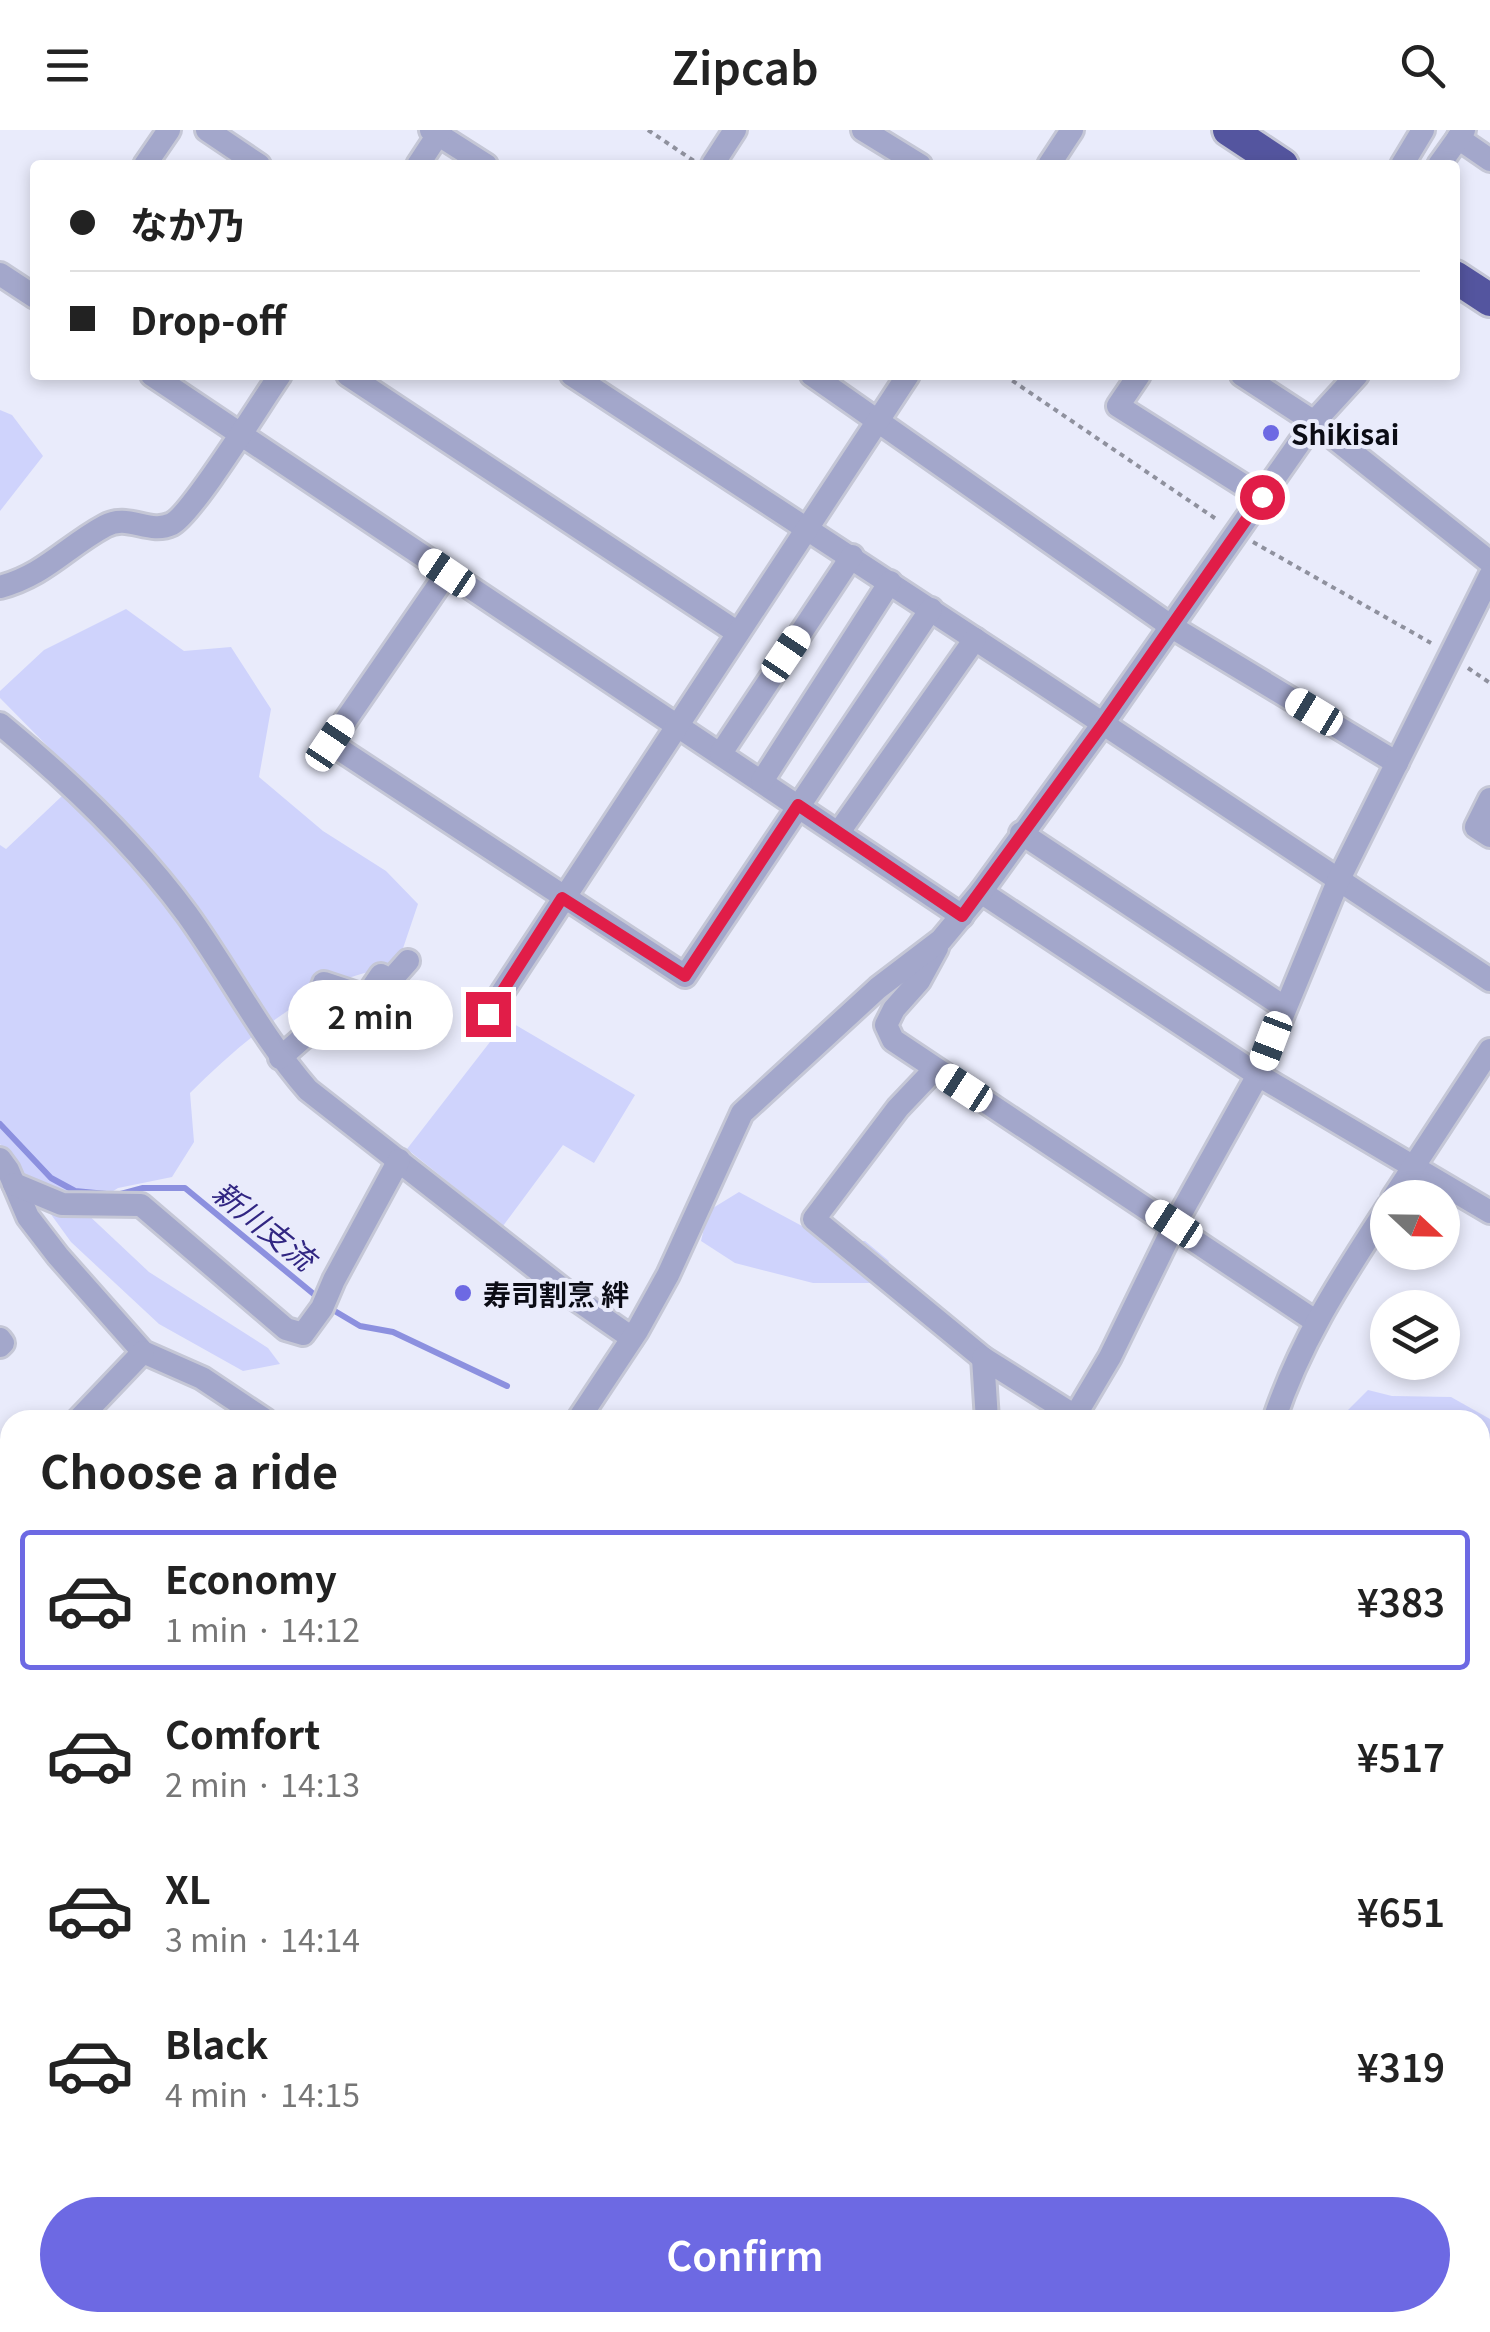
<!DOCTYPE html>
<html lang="en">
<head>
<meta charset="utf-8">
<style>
	:root { --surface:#fff; --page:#f2f2f2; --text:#222; --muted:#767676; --line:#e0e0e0; --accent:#6d69e3 }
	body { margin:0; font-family:Georgia,"Noto Sans JP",serif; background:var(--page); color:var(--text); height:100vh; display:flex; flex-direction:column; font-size:38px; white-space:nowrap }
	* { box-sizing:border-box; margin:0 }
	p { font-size:32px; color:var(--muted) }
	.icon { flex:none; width:55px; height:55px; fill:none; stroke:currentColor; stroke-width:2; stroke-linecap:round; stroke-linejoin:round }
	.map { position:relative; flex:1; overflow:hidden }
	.drawer { position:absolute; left:0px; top:1280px; width:1490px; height:922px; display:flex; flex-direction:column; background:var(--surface); border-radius:30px 30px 0 0; box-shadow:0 5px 15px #0003 }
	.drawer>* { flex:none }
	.guide { position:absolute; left:30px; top:30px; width:1430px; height:220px; border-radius:10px; box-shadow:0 5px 15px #0003; display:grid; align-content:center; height:220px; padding:0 40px; background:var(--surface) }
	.needle { width:65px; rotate:112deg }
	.controls { position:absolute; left:1370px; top:1050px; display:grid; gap:20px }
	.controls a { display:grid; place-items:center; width:90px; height:90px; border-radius:50%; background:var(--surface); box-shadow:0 5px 15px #0003; font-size:50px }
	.end { position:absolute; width:45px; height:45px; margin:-22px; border:12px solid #e11d48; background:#fff; box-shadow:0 0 0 5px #fff }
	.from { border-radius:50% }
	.bubble { position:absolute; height:70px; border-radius:35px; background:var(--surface); box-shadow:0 5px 15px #0003; font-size:32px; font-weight:600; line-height:70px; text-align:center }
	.car { position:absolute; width:30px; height:60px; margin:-30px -15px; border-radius:12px; box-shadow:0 0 8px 2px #0007; background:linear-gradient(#fff 24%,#345 0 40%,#fff 0 76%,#345 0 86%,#fff 0) }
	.guide b { display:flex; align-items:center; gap:35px; height:95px; font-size:38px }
	.guide b+b { border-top:2px solid var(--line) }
	.guide i { width:25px; height:25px; background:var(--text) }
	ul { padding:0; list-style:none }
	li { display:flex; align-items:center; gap:30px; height:140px; margin:0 20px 15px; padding:0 20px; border:5px solid transparent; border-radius:10px }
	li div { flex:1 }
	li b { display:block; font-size:38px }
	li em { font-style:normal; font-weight:600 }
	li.active { border-color:var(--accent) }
	li>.icon { width:90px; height:90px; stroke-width:1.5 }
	h2 { padding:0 40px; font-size:45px; line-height:120px }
	.action { display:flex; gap:20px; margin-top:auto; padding:20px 40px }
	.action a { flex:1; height:115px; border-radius:60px; background:var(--accent); color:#fff; font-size:40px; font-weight:600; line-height:115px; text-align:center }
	header { display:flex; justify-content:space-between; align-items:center; height:130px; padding:0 40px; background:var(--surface); font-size:45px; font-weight:600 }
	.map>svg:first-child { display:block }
	.green { fill:#cfd3fc }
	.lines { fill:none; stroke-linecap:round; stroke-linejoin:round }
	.stream { stroke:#8c90df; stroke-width:6 }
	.minor-casing { stroke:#c5c7d6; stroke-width:28 }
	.highway-casing { stroke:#c5c7d6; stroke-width:38 }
	.path { stroke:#8f919e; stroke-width:4; stroke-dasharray:5 5; stroke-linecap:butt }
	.minor { stroke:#a3a7cb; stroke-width:22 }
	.highway { stroke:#54559f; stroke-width:32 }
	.route { stroke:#e11d48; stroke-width:12 }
	.poi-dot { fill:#6d69e3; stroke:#e9ebfb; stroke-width:4 }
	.labels { text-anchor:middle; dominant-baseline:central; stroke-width:8; stroke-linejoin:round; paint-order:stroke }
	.poi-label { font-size:28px; font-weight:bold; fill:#0b0c15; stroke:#e9ebfb; text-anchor:start }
	.water-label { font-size:30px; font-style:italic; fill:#312682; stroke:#e9ebfb }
</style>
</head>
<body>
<header><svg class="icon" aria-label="menu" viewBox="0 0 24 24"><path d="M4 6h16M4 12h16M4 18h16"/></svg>Zipcab<svg class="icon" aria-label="search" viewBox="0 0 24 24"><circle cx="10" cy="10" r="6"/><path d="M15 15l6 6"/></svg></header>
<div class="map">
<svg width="1490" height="2202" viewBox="0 0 1490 2202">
	<rect width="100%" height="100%" fill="#e9ebfb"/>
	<g class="green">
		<path d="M0 280 12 285 43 326 0 381Z"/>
		<path d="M126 479 184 521 231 517 271 579 259 647 323 701 386 741 418 774 398 833C377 840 352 845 332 855 278 882 232 921 190 963L194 1012 172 1047 118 1058 83 1080 149 1142 268 1218 280 1234 243 1241 159 1194 71 1112 0 1014V715L6 719 80 649 0 568V561L44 520Z"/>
		<path d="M507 890 635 965 594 1033 563 1015 503 1096 407 1019Z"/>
		<path d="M739 1062 830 1111H865L889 1131 876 1153H813L735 1133 701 1111 708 1081Z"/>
		<path d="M1368 1260 1392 1266 1451 1267 1490 1289V1361L1487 1364 1480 1359V1290H1346L1345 1283Z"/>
		<path d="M0 1427 10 1433V1694L0 1677Z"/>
		<path d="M10 2036V2192L362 2193 357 2202H0V2047Z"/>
	</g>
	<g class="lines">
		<path class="stream" d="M0 994 51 1048 75 1061 117 1065 143 1058H185L333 1180 360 1196 393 1202 507 1256"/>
		<g class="minor-casing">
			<g id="minor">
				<path d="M207 0 259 35"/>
				<path d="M431 0 486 35"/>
				<path d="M863 0 920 35"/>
				<path d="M1458 8 1490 30"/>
				<path d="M713 34 735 0"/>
				<path d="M145 35 169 0"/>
				<path d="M418 35 441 0"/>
				<path d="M1049 35 1072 0"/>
				<path d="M1402 35 1423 0"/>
				<path d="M1439 35 1464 0"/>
				<path d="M0 144 35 167"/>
				<path d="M152 245 962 786"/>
				<path d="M348 245 738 503"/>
				<path d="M572 245C879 446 1185 646 1490 850"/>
				<path d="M812 245 1172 497 1397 633"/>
				<path d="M1139 245 1118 276 1262 367"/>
				<path d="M1242 245 1314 292 1490 432"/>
				<path d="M447 443 330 613 685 846 931 479"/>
				<path d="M0 457C45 445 66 417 105 396 128 383 149 405 172 394 193 383 261 272 280 245"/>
				<path d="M0 594C68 650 135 713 187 784 229 842 261 906 308 960L570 1165 632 1208"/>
				<path d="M721 623 852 426"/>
				<path d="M762 651 890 452"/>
				<path d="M1490 669 1476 697 1490 706"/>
				<path d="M839 702 975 509"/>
				<path d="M1021 703 1284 877"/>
				<path d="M981 762 1258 945 1490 1082"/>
				<path d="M937 818 919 851 894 879 886 895 893 910 1315 1191"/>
				<path d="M488 884 908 245"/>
				<path d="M280 928 305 906 324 853 366 867 381 845 391 850 408 831"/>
				<path d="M935 939 898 978 814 1089 983 1228"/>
				<path d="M0 1029 8 1040 28 1087 58 1126 143 1222 202 1248 265 1290"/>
				<path d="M14 1054 62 1074 141 1075 286 1199 303 1204 322 1178 334 1150 399 1030"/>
				<path d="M1393 1068 1490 920"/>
				<path d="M0 1209 3 1213 0 1216"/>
				<path d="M78 1290 143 1222"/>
				<path d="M578 1290 637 1201 668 1145 742 983 878 858 941 810 981 762 1102 595 1314 292 1357 245"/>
				<path d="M987 1290 983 1228 1075 1286 1110 1227 1175 1094 1258 945 1339 749 1490 446"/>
				<path d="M1274 1290C1301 1209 1342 1148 1388 1077"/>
				<path d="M0 1375 10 1364"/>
				<path d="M0 1399 10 1407"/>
				<path d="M1480 1410 1490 1419"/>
				<path d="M1480 1620 1490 1610"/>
				<path d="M0 1728 10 1742"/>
				<path d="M0 1768 10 1761"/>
				<path d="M1480 1815 1490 1805"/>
				<path d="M1480 1897 1490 1905"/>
				<path d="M10 1925 0 1936 10 1945"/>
				<path d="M0 2026 10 2018"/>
				<path d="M887 2192 898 2202"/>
				<path d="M1110 2192 1122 2202"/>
				<path d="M392 2202 393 2192"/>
				<path d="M1151 2202 1160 2192"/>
				<path d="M1428 2202V2192"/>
			</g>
		</g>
		<g class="highway-casing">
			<g id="highway">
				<path d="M1229 0 1282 35"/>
				<path d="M1455 147 1490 170"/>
			</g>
		</g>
		<g class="path">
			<path d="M648 0 694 31"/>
			<path d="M1004 245 1219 391"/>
			<path d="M1253 412 1431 513"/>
			<path d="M1468 538 1490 553"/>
		</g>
		<use href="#minor" class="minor"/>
		<use href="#highway" class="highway"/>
	</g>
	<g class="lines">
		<path class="route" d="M488 884 562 768 685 846 798 675 962 786 1102 595 1262 367"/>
	</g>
	<g class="poi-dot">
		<circle cx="1271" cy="303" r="10"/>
		<circle cx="463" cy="1163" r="10"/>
	</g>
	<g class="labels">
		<g class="poi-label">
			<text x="1291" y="303">Shikisai</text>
			<text x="483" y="1163">寿司割烹 絆</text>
		</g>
		<g class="water-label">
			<text transform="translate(265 1094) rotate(39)">新川支流</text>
		</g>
	</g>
</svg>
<div class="controls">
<a><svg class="needle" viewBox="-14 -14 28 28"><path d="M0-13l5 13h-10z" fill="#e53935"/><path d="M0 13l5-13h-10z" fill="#767676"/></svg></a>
<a><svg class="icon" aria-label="layers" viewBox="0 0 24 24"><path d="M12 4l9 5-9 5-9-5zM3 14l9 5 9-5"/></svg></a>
</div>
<i class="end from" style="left:1262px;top:367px"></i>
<i class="end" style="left:488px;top:884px"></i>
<div class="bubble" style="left:288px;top:850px;width:165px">2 min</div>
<i class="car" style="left:447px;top:443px;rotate:304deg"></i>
<i class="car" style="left:786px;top:524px;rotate:34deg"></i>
<i class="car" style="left:1314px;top:582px;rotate:301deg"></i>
<i class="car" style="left:330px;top:613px;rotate:34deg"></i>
<i class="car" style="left:1271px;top:911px;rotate:201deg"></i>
<i class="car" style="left:964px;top:958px;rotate:303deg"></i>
<i class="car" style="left:1174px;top:1094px;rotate:303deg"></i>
<div class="guide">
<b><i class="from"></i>なか乃</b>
<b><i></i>Drop-off</b>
</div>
<section class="drawer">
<h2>Choose a ride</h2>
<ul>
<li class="active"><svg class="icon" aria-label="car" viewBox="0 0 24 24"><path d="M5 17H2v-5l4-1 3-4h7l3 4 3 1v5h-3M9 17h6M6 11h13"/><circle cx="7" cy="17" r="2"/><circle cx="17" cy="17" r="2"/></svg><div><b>Economy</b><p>1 min · 14:12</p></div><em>¥383</em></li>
<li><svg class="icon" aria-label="car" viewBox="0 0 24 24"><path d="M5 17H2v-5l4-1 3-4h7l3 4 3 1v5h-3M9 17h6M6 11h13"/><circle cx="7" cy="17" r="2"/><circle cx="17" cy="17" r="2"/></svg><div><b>Comfort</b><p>2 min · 14:13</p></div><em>¥517</em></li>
<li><svg class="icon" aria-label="car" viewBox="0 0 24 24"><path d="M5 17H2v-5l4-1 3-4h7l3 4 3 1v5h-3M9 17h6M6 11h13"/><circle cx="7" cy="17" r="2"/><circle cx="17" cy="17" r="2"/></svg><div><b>XL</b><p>3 min · 14:14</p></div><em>¥651</em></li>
<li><svg class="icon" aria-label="car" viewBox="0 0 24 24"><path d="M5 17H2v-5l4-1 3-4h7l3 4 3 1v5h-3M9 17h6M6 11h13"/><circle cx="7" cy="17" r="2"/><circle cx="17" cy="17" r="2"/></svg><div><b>Black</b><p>4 min · 14:15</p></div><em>¥319</em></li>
</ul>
<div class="action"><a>Confirm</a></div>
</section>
</div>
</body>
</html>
